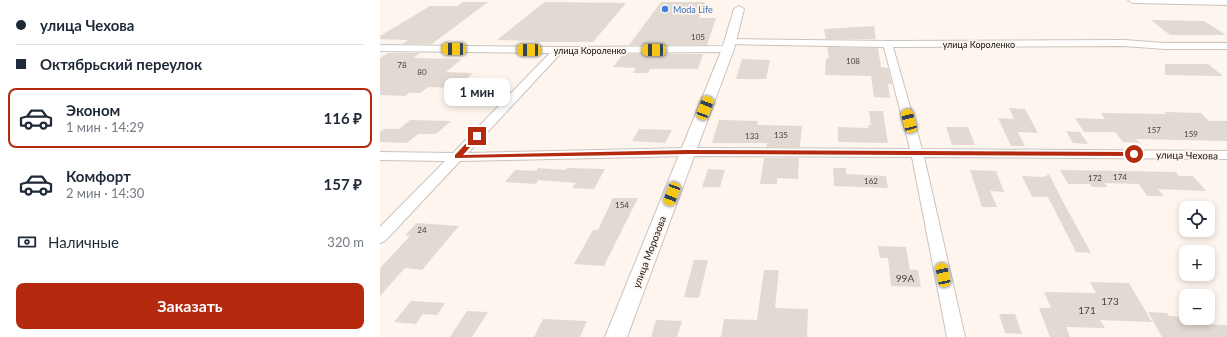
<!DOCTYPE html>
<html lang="ru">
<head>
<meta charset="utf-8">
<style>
	:root { --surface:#fff; --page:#f2f2f3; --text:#1f2937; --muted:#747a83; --line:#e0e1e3; --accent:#b5290f }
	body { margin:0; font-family:Lato,sans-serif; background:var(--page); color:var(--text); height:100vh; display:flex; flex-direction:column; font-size:15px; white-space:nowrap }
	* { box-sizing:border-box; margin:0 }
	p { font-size:13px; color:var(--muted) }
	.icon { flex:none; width:22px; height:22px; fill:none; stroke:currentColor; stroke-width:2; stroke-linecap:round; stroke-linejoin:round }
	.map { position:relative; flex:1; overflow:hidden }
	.drawer { display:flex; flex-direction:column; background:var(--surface); width:380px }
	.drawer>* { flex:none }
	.guide { display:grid; align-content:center; height:88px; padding:0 16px; background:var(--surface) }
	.tools { position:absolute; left:799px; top:201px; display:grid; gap:8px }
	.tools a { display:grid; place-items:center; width:36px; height:36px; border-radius:8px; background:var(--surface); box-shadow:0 2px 6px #0003; font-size:20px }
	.end { position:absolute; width:18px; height:18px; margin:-9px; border:5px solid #b5290f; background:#fff; box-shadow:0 0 0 2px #fff }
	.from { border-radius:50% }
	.bubble { position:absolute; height:28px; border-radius:8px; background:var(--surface); box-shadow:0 2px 6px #0003; font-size:13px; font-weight:700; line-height:28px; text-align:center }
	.car { position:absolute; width:12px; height:24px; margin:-12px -6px; border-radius:5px; box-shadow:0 0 3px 1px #0007; background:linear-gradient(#f5c518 24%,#345 0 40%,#f5c518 0 76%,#345 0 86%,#f5c518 0) }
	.guide b { display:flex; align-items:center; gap:14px; height:38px; font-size:15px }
	.guide b+b { border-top:1px solid var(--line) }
	.guide i { width:10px; height:10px; background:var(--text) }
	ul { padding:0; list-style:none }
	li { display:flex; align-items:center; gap:12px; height:60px; margin:0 8px 6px; padding:0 8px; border:2px solid transparent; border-radius:8px }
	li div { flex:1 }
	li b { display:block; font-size:15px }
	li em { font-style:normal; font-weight:700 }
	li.current { border-color:var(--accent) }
	li>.icon { width:36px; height:36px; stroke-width:1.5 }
	.pay { display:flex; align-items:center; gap:10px; height:44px; padding:0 16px; font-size:15px }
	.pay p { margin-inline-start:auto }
	.button { display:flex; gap:8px; margin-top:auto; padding:8px 16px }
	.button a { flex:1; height:46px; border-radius:8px; background:var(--accent); color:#fff; font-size:16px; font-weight:700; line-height:46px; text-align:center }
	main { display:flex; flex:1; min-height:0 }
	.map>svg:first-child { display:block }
	.building { fill:#e1d9d2 }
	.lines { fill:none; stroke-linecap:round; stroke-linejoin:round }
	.minor-casing { stroke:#cbc3bc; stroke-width:2 }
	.tertiary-casing { stroke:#cbc3bc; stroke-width:2 }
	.minor { fill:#fff; fill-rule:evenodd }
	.tertiary { fill:#fff; fill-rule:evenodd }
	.route { fill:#b5290f }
	.shop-dot { fill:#3f7fe0; stroke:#fef6ee; stroke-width:1.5 }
	.labels { text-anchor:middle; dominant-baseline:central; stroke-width:3.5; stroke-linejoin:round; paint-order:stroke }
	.number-label { font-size:8px; fill:#46433f }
	.far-shop-label { font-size:9px; fill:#366cbe; stroke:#fef6ee; text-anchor:start }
	.far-street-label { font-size:9px; fill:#13110e; stroke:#fef6ee }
	.street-label { font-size:10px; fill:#13110e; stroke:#fef6ee }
	.near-number-label { font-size:10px; fill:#46433f }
</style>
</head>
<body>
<main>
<section class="drawer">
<div class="guide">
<b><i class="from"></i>улица Чехова</b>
<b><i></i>Октябрьский переулок</b>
</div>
<ul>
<li class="current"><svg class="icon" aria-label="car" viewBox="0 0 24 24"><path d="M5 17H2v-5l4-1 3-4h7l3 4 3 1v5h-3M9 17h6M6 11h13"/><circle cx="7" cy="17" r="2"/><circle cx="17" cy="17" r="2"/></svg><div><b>Эконом</b><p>1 мин · 14:29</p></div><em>116 ₽</em></li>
<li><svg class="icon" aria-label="car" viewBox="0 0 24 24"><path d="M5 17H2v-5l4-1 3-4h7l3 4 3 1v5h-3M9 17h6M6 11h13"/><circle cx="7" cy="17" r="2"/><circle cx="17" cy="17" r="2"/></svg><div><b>Комфорт</b><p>2 мин · 14:30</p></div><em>157 ₽</em></li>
</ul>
<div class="pay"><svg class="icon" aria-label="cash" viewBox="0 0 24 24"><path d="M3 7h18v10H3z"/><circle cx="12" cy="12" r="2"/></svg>Наличные<p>320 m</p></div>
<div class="button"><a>Заказать</a></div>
</section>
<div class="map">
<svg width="847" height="337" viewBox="0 0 847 337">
	<rect width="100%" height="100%" fill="#fef6ee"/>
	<g class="building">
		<path d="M83 2H108L52 44H22L28 40 0 39V36L50 6H78Z"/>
		<path d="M167 2 246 3 213 42H154L155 41 117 40 163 3Z"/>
		<path d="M281 2H325L319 18H336L327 45H249Z"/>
		<path d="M771 20 824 21 846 35H790Z"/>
		<path d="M494 26 496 39H446L444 29Z"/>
		<path d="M447 47 498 48 501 67 508 68 512 84H508L510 98 494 97 491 76 445 75 446 59 449 58Z"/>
		<path d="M8 53H40L33 58 82 59 66 72 93 73 75 88 48 87 40 93H29L25 96 0 95V58Z"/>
		<path d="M243 54H323L318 69H270L268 73H253L256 68 233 67Z"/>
		<path d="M362 59 390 60 386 79H356Z"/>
		<path d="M785 64H828L843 76 785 75Z"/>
		<path d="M629 108 645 109 658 133 638 132 645 146H631L618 118 634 119Z"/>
		<path d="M489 111H503L508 143 458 142V127L488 128V125H491Z"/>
		<path d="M784 112 821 113 829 121H847V141L756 139 760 143 743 142 735 132H704L695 118 725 119 721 113 786 114Z"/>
		<path d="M30 120 71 121 56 134H38L27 143 0 142V132L4 129H19Z"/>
		<path d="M339 120 378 121 377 125 422 126 420 147H386L387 143H332Z"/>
		<path d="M566 127H588L595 145H572Z"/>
		<path d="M259 129 292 130 285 143 252 141Z"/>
		<path d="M686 131 700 132 708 144 693 143Z"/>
		<path d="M384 158H419L418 179 397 178V184H380Z"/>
		<path d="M158 168 186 170 187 168 225 169 214 189 192 188 196 183 158 180 156 184 125 182 135 170 156 171Z"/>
		<path d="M453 168H466V174L506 176 508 188 454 186Z"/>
		<path d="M328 169 345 170 340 187H322Z"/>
		<path d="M590 170 616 171 624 192 610 191 617 207H602Z"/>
		<path d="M680 170 796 172 799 176H813L826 191 778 189 784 196H767L759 184 725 183 727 187H712L710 184H688Z"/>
		<path d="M669 174 681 198 711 253 696 252 668 197H652L642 176 664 177Z"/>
		<path d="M233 198H258L224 266 194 264 213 230H218Z"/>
		<path d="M37 223 79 226 42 270 25 268 0 296V268L30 236 25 235Z"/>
		<path d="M498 246 526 247 530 270H538L541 287 511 286 508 258H500Z"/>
		<path d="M314 260H328L319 298 304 297Z"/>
		<path d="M384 270H399L395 308 428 309 427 337H341L344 319 377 320Z"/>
		<path d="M710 282 749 283 772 322 720 320 725 328 686 327 690 337H670L659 308H671L664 292 716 293Z"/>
		<path d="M31 301 65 303 57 315 43 314 36 324 14 322Z"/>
		<path d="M87 311 108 312 92 337H70Z"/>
		<path d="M768 312 787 313 789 316 818 318 822 324 847 325V337H782Z"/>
		<path d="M619 314H635L642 334 625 333Z"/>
		<path d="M163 319 207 321 200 337H154Z"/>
		<path d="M276 320 302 321 297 337H271Z"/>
	</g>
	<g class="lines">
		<g class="minor-casing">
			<path id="minor" d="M351 39 508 41 744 40 785 43H847V49H785L744 46 513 47 542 149 847 151V159L544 157 585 337H567L532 157 308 156 80 161 5 241 0 243V227L65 161 0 160V152L73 153 170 53 0 51V45L178 47 348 46 353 49 348 52 181 53 88 153 308 148 530 149 504 47 348 44 347 42 348 40Z"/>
		</g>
		<g class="tertiary-casing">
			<g id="tertiary">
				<path d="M748 0H847V5L753 3Z"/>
				<path d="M359 6 364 9 354 49 247 337H225L342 49 354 9Z"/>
			</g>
		</g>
		<use href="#minor" class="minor"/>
		<use href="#tertiary" class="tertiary"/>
	</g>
	<path class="route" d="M95 134 100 136 83 155 308 150 754 152 757 154 754 156 308 154 75 158V155Z"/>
	<circle class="shop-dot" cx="285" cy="9" r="4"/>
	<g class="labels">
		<g class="number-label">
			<text x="318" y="37">105</text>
			<text x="473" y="61">108</text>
			<text x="22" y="65">78</text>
			<text x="42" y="72">80</text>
			<text x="774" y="130">157</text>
			<text x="811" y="134">159</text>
			<text x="401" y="135">135</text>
			<text x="372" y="136">133</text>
			<text x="740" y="177">174</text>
			<text x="715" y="178">172</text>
			<text x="491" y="181">162</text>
			<text x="242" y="205">154</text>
			<text x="42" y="230">24</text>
		</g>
		<g class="far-shop-label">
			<text x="293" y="9">Moda Life</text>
		</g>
		<g class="far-street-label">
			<text x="599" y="44">улица Короленко</text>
			<text x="210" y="50">улица Короленко</text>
		</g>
		<g class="street-label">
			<text transform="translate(807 155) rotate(1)">улица Чехова</text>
			<text transform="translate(269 252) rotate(-69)">улица Морозова</text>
		</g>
		<g class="near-number-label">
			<text x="525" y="278">99А</text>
			<text x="730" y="301">173</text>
			<text x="707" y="310">171</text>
		</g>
	</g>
</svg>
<div class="tools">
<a><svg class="icon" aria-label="locate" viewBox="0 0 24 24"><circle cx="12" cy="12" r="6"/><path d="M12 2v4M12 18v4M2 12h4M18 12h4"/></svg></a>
<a>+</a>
<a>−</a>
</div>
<i class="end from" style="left:754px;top:154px"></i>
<i class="end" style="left:97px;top:136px"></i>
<div class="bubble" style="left:64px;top:78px;width:66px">1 мин</div>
<i class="car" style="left:74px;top:49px;rotate:271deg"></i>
<i class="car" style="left:149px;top:50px;rotate:271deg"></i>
<i class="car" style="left:274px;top:50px;rotate:270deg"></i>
<i class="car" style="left:325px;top:108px;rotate:21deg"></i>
<i class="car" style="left:529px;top:121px;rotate:345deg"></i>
<i class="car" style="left:292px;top:194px;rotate:201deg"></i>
<i class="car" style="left:563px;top:275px;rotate:348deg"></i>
</div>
</main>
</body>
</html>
